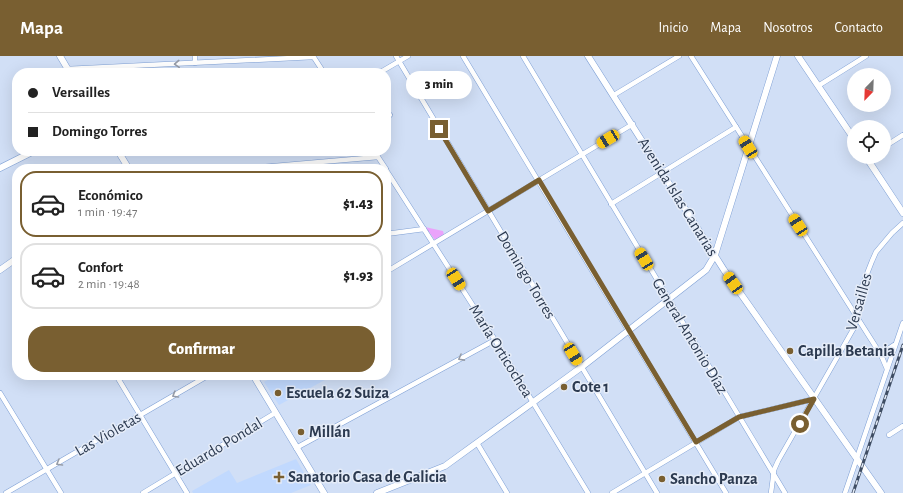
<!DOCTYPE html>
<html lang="es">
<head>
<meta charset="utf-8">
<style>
	:root { --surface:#fff; --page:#f6f6f6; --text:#222; --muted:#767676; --line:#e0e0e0; --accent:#795f31 }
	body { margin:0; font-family:"Alegreya Sans",sans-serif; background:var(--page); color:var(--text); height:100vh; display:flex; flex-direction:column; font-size:15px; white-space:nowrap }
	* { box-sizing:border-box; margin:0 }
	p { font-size:13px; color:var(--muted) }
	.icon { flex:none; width:22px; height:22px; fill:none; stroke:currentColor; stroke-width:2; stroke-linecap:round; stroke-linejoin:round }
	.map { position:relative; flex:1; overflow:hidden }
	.side { position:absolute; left:12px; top:108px; width:379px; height:216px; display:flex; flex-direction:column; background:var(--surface); border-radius:16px; box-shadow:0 4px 16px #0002 }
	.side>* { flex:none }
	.top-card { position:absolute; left:12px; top:12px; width:379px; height:88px; border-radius:16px; box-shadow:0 4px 16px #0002; display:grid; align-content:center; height:88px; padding:0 16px; background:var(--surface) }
	.needle { width:26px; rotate:203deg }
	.buttons { position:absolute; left:847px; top:12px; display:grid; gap:8px }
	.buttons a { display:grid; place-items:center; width:44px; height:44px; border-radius:50%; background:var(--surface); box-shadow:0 4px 16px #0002; font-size:20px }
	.end { position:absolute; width:18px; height:18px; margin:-9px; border:5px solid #795f31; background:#fff; box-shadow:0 0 0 2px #fff }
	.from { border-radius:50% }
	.bubble { position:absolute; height:28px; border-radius:14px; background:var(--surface); box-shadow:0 4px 16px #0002; font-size:13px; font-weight:800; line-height:28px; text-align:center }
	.car { position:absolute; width:12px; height:24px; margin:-12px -6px; border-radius:5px; box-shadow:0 0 3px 1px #0007; background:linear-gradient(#f5c518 24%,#345 0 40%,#f5c518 0 76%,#345 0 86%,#f5c518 0) }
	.top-card b { display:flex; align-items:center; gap:14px; height:38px; font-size:15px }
	.top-card b+b { border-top:1px solid var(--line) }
	.top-card i { width:10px; height:10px; background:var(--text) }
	ul { padding:7px 0 0; list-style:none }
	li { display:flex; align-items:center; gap:12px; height:66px; margin:0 8px 6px; padding:0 8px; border:2px solid var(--line); border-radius:16px }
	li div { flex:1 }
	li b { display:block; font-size:15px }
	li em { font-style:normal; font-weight:800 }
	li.selected { border-color:var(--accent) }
	li>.icon { width:36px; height:36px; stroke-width:1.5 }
	.primary-button { display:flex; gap:8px; margin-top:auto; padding:8px 16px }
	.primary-button a { flex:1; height:46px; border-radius:16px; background:var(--accent); color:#fff; font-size:16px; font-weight:800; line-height:46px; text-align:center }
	header { display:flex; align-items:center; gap:24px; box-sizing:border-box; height:56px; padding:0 20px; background:var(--accent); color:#fff }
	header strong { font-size:19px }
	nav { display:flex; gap:22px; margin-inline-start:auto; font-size:14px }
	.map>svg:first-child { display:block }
	.built { fill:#c1d9fe }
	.grass { fill:url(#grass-tufts) }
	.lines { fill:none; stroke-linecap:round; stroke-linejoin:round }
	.street-casing { stroke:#7fa0d5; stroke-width:5.5 }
	.secondary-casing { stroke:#7fa0d5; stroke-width:7 }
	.street { stroke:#fff; stroke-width:4.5 }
	.secondary { stroke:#fff; stroke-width:6 }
	.rail-casing { stroke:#3f4d63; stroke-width:3 }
	.rail { stroke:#e5ecf8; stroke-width:1.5; stroke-dasharray:4.5; stroke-linecap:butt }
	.oneway { stroke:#969ca8 }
	.route { stroke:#795f31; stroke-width:5 }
	.poi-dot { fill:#795f31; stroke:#e5ecf8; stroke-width:1.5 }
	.labels { text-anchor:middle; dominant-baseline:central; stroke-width:3; stroke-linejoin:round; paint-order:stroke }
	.street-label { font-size:16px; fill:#2c3a50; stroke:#e5ecf8 }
	.poi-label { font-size:16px; font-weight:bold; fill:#2c3a50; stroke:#e5ecf8; text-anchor:start }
</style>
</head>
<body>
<header>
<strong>Mapa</strong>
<nav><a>Inicio</a><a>Mapa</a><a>Nosotros</a><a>Contacto</a></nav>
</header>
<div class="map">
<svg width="903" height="437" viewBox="0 0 903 437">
	<defs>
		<pattern id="grass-tufts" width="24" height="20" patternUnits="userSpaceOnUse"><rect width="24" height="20" fill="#eaa3fb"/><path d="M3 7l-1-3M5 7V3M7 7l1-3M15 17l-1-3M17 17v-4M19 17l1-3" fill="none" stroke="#be86ce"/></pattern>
	</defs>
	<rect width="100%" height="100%" fill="#d1dff6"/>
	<g class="built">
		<path d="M277 319H334L279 349 264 326Z"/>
		<path d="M296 403 311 429 291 437H193L192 435 229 414 237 427Z"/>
	</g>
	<path class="grass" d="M425 171 443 175 444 179 435 184Z"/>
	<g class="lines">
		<g class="street-casing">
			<g id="street">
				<path d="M195 0V7"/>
				<path d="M313 0 324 17"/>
				<path d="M396 0 657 437"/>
				<path d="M463 0 726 437"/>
				<path d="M523 0 785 437"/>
				<path d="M691 0 881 299 887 313"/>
				<path d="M67 13 313 1"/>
				<path d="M379 17 408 0"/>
				<path d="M818 30 866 0"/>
				<path d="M614 39 679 0"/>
				<path d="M386 62 390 59"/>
				<path d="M884 91 903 79"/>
				<path d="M374 95 386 113"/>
				<path d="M241 113 378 101"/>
				<path d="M386 114 495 284 588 437"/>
				<path d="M611 148 736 71"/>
				<path d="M386 178 424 173"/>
				<path d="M386 216 633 68"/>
				<path d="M878 294 885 295 894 289"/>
				<path d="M116 319 187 437"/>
				<path d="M0 337 61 437"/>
				<path d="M889 379 903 370"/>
				<path d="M477 387 507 437"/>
				<path d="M296 392 495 284"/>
				<path d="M6 437 209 319"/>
				<path d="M143 437 275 357"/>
				<path d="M612 437 739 361 814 343"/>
				<path d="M771 437 774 414 778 405 855 270 861 233 872 205 876 196 892 177 903 167"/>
				<path d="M845 437 903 267"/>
			</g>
		</g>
		<g class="secondary-casing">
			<g id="secondary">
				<path d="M60 0 70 17"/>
				<path d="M588 0 724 214 881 437"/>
				<path d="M798 0 854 83"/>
				<path d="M118 95 129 113"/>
				<path d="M866 101 903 157"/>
				<path d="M0 112 34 95"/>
				<path d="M0 214 17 202"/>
				<path d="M253 319 324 437"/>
				<path d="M377 437 445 410 583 310 706 214 715 199 777 0"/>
			</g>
		</g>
		<use href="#street" class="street"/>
		<use href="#secondary" class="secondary"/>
		<g class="rail-casing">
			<path id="rail" d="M853 437 903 289"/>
		</g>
		<use href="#rail" class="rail"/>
	</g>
	<defs><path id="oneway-chevron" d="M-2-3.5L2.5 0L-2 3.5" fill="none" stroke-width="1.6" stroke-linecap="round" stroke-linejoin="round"/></defs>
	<g class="oneway">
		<use href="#oneway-chevron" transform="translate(177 8) rotate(177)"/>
		<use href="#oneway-chevron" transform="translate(461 302) rotate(151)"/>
		<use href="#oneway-chevron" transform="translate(175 339) rotate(149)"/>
		<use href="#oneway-chevron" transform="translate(59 407) rotate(150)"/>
	</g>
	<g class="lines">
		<path class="route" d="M439 73 488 155 539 124 696 386 739 361 814 343 800 368"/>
	</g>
	<g class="poi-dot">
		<circle cx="790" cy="295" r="4"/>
		<circle cx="564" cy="331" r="4"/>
		<circle cx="278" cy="337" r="4"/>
		<circle cx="301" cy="376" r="4"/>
		<path d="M277 415h4v4h4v4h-4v4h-4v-4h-4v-4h4z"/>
		<circle cx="662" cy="423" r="4"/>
	</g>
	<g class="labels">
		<g class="street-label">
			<text transform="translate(678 141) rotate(58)">Avenida Islas Canarias</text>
			<text transform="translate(526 219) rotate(59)">Domingo Torres</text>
			<text transform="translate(859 246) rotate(-74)">Versailles</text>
			<text transform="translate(690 280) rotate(59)">General Antonio Díaz</text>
			<text transform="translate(501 295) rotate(58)">María Orticochea</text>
			<text transform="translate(108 378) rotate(-30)">Las Violetas</text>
			<text transform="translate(219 391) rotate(-31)">Eduardo Pondal</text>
		</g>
		<g class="poi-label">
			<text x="798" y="295">Capilla Betania</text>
			<text x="572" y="331">Cote 1</text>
			<text x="286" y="337">Escuela 62 Suiza</text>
			<text x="309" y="376">Millán</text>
			<text x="288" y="421">Sanatorio Casa de Galicia</text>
			<text x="670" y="423">Sancho Panza</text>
		</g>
	</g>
</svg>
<div class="buttons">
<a><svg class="needle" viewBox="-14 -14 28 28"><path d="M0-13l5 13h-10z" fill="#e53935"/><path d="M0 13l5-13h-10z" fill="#767676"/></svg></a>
<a><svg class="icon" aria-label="locate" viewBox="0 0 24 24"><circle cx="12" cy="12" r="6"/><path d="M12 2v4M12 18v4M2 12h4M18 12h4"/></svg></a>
</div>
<i class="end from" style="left:800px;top:368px"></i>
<i class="end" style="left:439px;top:73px"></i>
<div class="bubble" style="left:406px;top:15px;width:66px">3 min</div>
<i class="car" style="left:608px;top:83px;rotate:239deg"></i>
<i class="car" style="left:748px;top:91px;rotate:328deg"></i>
<i class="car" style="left:798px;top:169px;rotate:327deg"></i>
<i class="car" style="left:644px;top:203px;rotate:329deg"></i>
<i class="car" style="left:456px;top:223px;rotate:147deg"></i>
<i class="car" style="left:733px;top:227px;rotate:325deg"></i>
<i class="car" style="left:573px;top:298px;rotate:149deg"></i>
<div class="top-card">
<b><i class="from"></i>Versailles</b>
<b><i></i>Domingo Torres</b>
</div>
<section class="side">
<ul>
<li class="selected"><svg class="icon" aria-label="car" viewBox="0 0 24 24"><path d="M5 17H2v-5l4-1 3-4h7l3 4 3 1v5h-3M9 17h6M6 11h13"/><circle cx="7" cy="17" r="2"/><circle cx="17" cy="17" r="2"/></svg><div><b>Económico</b><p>1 min · 19:47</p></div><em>$1.43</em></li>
<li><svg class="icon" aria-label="car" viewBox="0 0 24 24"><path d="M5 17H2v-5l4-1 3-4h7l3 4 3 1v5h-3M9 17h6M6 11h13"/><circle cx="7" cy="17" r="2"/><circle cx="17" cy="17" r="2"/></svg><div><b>Confort</b><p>2 min · 19:48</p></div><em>$1.93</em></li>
</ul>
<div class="primary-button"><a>Confirmar</a></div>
</section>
</div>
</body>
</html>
